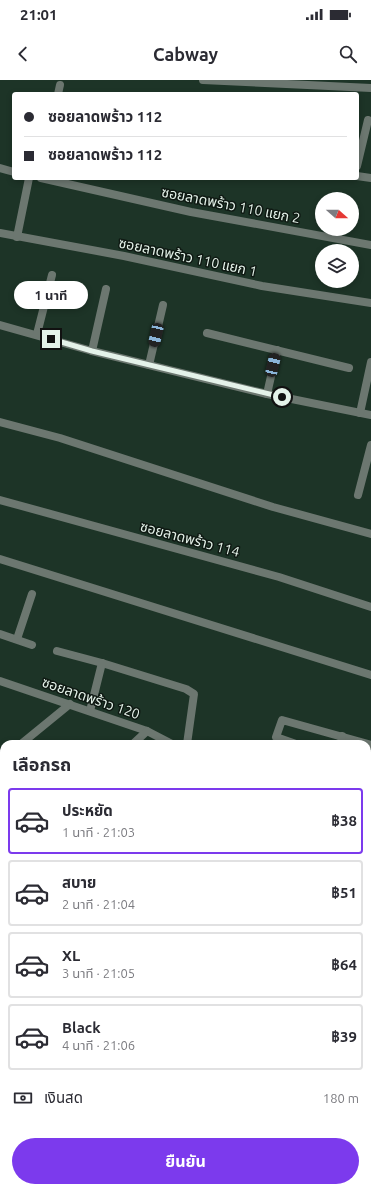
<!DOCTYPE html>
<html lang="th">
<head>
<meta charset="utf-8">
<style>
	:root { --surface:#fff; --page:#f2f2f3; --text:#2b2b33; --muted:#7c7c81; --line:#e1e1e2; --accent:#7c3aed }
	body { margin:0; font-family:Ubuntu,"Noto Sans Thai",sans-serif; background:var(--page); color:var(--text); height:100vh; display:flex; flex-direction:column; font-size:15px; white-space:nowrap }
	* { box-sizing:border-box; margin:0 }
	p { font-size:13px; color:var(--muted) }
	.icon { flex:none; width:22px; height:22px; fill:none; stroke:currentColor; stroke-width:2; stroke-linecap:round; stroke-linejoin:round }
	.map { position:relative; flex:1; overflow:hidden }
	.details { position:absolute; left:0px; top:660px; width:371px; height:452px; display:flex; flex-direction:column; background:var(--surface); border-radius:12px 12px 0 0; box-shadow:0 2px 6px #0003 }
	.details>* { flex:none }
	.hud { position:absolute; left:12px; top:12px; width:347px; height:88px; border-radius:4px; box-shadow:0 2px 6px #0003; display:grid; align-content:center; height:88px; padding:0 12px; background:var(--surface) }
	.needle { width:26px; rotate:111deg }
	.controls { position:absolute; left:315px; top:112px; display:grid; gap:8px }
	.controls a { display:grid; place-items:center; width:44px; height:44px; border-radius:50%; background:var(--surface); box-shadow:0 2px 6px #0003; font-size:20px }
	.end { position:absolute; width:18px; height:18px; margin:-9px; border:5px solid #e4f2e9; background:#111; box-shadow:0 0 0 2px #111 }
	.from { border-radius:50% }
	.bubble { position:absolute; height:28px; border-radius:14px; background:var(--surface); box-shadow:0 2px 6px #0003; font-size:13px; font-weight:700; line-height:28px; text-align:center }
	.car { position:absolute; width:12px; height:24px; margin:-12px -6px; border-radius:5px; box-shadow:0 0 3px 1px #0007; background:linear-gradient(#222 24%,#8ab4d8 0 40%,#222 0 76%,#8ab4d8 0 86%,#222 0) }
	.hud b { display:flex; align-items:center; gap:14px; height:38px; font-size:15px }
	.hud b+b { border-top:1px solid var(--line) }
	.hud i { width:10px; height:10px; background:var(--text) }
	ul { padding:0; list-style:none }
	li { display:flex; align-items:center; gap:12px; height:66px; margin:0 8px 6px; padding:0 4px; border:2px solid var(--line); border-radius:4px }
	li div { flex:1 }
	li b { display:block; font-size:15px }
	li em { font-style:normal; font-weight:700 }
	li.current { border-color:var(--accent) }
	li>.icon { width:36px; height:36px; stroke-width:1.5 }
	h2 { padding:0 12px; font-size:18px; line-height:48px }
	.pay { display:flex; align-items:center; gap:10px; height:44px; padding:0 12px; font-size:15px }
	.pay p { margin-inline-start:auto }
	.cta { display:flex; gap:8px; margin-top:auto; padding:8px 12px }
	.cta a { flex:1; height:46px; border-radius:24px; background:var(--accent); color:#fff; font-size:16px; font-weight:700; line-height:46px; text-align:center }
	.status { display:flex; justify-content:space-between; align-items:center; height:28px; padding:0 20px; background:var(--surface); direction:ltr }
	.status svg { height:11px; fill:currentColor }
	header { display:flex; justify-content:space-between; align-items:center; height:52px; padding:0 12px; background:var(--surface); font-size:18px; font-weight:700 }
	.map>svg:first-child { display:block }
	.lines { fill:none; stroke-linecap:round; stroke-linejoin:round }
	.minor { stroke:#6c7770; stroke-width:8 }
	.tertiary { stroke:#6c7770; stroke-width:8 }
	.primary { stroke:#a9bfb1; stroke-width:10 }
	.rail { stroke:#90a297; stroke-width:2.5; stroke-dasharray:5 5; stroke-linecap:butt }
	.route { stroke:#e4f2e9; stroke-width:5 }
	.labels { text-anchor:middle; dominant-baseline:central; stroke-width:3; stroke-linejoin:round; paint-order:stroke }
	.street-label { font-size:14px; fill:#e4f2e9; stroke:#0f1913 }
</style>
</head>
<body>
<div class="status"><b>21:01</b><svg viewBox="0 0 49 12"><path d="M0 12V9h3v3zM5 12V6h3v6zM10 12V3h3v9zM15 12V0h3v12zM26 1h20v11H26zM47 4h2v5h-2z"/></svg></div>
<header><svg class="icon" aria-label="back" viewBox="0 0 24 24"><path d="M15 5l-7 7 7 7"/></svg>Cabway<svg class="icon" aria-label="search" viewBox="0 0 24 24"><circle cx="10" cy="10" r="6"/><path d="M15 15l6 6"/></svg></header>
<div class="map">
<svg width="371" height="1112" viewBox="0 0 371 1112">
	<rect width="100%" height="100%" fill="#1d3427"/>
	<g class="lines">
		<g class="minor">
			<path d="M203 0 371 8"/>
			<path d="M58 14 60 5"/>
			<path d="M357 86 368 40"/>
			<path d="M0 88 14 92"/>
			<path d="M357 96 371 98"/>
			<path d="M41 98 191 132 371 165"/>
			<path d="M0 153 124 176 262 206 371 223"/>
			<path d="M17 157 29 98"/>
			<path d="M0 245 92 271 267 314 371 335"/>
			<path d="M207 253 349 288"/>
			<path d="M37 254 52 195"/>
			<path d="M92 271 106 209"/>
			<path d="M149 285 163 225"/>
			<path d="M267 314 277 270"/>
			<path d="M360 333 371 282"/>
			<path d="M0 342 60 358 273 427 371 454"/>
			<path d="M358 415 371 365"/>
			<path d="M0 420 279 497 371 527"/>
			<path d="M0 479 371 595"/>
			<path d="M0 554 32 565"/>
			<path d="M17 559 32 514"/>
			<path d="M57 571 102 583 186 609 194 614 187 664"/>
			<path d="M0 601 147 651 172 664"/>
			<path d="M90 631 102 583"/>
			<path d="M21 664 70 624"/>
			<path d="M133 664 147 651"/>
			<path d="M296 664 276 657 282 640 371 665"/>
			<path d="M341 664 342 656"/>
			<path d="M0 681 4 678"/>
			<path d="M367 688 371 689"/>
			<path d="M367 778 371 774"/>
			<path d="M0 785 4 781"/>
			<path d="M367 872 371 876"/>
			<path d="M0 886 4 882"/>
			<path d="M367 970 371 967"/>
			<path d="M0 980 4 976"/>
			<path d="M0 1081 4 1078"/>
			<path d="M72 1112 77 1108"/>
			<path d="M197 1112 202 1108"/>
		</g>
		<g class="tertiary">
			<path d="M0 765 4 770"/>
			<path d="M287 1108 290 1112"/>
		</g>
		<g class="primary">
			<path d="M367 1084 371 1080"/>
			<path d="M332 1112 337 1108"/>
			<path d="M362 1112 371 1105"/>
		</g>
		<g class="rail">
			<path d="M367 1099 371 1096"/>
			<path d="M351 1112 356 1108"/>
		</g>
	</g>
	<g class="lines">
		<path class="route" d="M51 259 92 271 282 317"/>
	</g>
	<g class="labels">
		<g class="street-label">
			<text transform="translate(231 125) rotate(11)">ซอยลาดพร้าว 110 แยก 2</text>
			<text transform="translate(188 177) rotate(12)">ซอยลาดพร้าว 110 แยก 1</text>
			<text transform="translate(190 459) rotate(15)">ซอยลาดพร้าว 114</text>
			<text transform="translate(91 618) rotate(19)">ซอยลาดพร้าว 120</text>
		</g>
	</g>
</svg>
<div class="controls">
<a><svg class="needle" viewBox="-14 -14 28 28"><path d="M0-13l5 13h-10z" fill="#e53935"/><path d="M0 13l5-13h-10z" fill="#7c7c81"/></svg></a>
<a><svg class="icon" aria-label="layers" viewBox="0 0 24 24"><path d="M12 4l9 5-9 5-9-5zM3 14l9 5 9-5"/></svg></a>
</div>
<i class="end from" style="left:282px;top:317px"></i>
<i class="end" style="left:51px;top:259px"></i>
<div class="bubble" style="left:14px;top:201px;width:74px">1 นาที</div>
<i class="car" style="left:156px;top:255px;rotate:193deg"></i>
<i class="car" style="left:273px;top:285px;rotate:13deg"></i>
<div class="hud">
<b><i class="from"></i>ซอยลาดพร้าว 112</b>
<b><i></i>ซอยลาดพร้าว 112</b>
</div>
<section class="details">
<h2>เลือกรถ</h2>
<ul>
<li class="current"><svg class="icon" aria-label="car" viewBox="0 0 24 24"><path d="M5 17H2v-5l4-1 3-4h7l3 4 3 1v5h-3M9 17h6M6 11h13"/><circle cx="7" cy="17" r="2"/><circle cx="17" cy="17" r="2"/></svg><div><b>ประหยัด</b><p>1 นาที · 21:03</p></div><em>฿38</em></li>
<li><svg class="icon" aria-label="car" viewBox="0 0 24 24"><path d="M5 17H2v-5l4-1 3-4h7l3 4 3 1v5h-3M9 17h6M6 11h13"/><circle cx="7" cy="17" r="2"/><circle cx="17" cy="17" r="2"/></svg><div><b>สบาย</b><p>2 นาที · 21:04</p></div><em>฿51</em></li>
<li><svg class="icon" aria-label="car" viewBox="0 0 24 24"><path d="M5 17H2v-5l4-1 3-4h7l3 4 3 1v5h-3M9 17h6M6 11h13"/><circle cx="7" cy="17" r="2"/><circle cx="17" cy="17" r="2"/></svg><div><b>XL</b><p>3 นาที · 21:05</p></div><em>฿64</em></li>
<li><svg class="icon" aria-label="car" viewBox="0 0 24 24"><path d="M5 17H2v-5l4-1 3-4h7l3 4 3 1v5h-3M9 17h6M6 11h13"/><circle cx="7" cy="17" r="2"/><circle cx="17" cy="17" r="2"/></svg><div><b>Black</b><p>4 นาที · 21:06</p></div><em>฿39</em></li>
</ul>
<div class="pay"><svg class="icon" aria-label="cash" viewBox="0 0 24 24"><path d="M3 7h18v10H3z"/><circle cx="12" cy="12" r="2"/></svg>เงินสด<p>180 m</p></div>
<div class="cta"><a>ยืนยัน</a></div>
</section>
</div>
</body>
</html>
